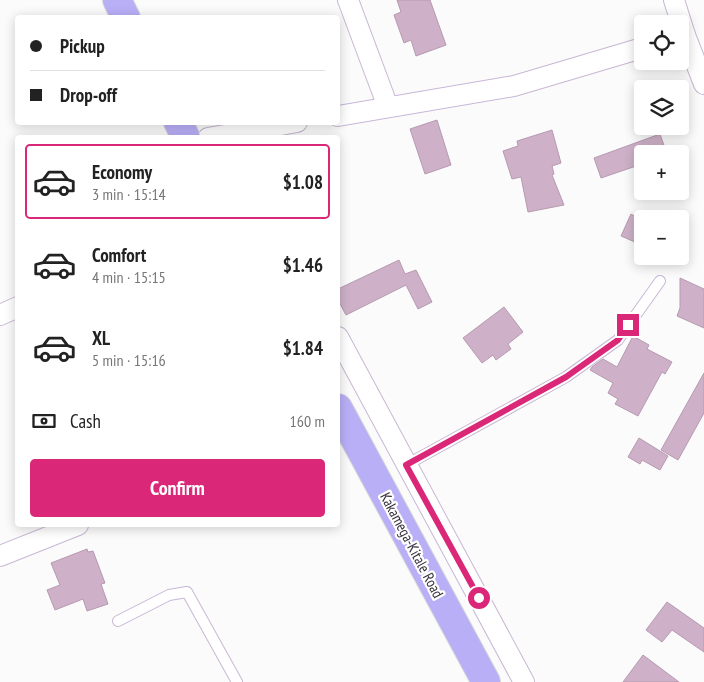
<!DOCTYPE html>
<html lang="en">
<head>
<meta charset="utf-8">
<style>
	:root { --surface:#fff; --page:#f6f6f6; --text:#222; --muted:#767676; --line:#e0e0e0; --accent:#db2777 }
	body { margin:0; font-family:"PT Sans Narrow",sans-serif; background:var(--page); color:var(--text); height:100vh; display:flex; flex-direction:column; font-size:19px; white-space:nowrap }
	* { box-sizing:border-box; margin:0 }
	p { font-size:16px; color:var(--muted) }
	.icon { flex:none; width:28px; height:28px; fill:none; stroke:currentColor; stroke-width:2; stroke-linecap:round; stroke-linejoin:round }
	.map { position:relative; flex:1; overflow:hidden }
	.sheet { position:absolute; left:15px; top:135px; width:325px; height:392px; display:flex; flex-direction:column; background:var(--surface); border-radius:5px; box-shadow:0 2px 12px #0003 }
	.sheet>* { flex:none }
	.guide { position:absolute; left:15px; top:15px; width:325px; height:110px; border-radius:5px; box-shadow:0 2px 12px #0003; display:grid; align-content:center; height:110px; padding:0 15px; background:var(--surface) }
	.controls { position:absolute; left:634px; top:15px; display:grid; gap:10px }
	.controls a { display:grid; place-items:center; width:55px; height:55px; border-radius:5px; background:var(--surface); box-shadow:0 2px 12px #0003; font-size:25px }
	.end { position:absolute; width:22px; height:22px; margin:-11px; border:6px solid #db2777; background:#fff; box-shadow:0 0 0 2px #fff }
	.from { border-radius:50% }
	.guide b { display:flex; align-items:center; gap:18px; height:48px; font-size:19px }
	.guide b+b { border-top:1px solid var(--line) }
	.guide i { width:12px; height:12px; background:var(--text) }
	ul { padding:9px 0 0; list-style:none }
	li { display:flex; align-items:center; gap:15px; height:75px; margin:0 10px 8px; padding:0 5px; border:2px solid transparent; border-radius:5px }
	li div { flex:1 }
	li b { display:block; font-size:19px }
	li em { font-style:normal; font-weight:700 }
	li.current { border-color:var(--accent) }
	li>.icon { width:45px; height:45px; stroke-width:1.5 }
	.pay { display:flex; align-items:center; gap:12px; height:55px; padding:0 15px; font-size:19px }
	.pay p { margin-inline-start:auto }
	.button { display:flex; gap:10px; margin-top:auto; padding:10px 15px }
	.button a { flex:1; height:58px; border-radius:5px; background:var(--accent); color:#fff; font-size:20px; font-weight:700; line-height:58px; text-align:center }
	.map>svg:first-child { display:block }
	.building { fill:#ceb1c8; stroke:#b69ab0 }
	.lines { fill:none; stroke-linecap:round; stroke-linejoin:round }
	.lane-casing { stroke:#c9b7d5; stroke-width:12 }
	.street-casing { stroke:#c9b7d5; stroke-width:22 }
	.highway-casing { stroke:#d7d6d8; stroke-width:30 }
	.lane { stroke:#fff; stroke-width:10 }
	.street { stroke:#fff; stroke-width:20 }
	.highway { stroke:#b9aff7; stroke-width:28 }
	.route { stroke:#db2777; stroke-width:6 }
	.labels { text-anchor:middle; dominant-baseline:central; stroke-width:4.5; stroke-linejoin:round; paint-order:stroke }
	.street-label { font-size:15px; fill:#38303c; stroke:#fff }
</style>
</head>
<body>
<div class="map">
<svg width="704" height="682" viewBox="0 0 704 682">
	<rect width="100%" height="100%" fill="#fbfbfb"/>
	<g class="building">
		<path d="M397 0H430L446 45 416 56 411 40 404 43 394 15 401 12Z"/>
		<path d="M437 120 451 165 425 174 410 129Z"/>
		<path d="M552 130 561 163 552 166 554 174 552 175 564 205 528 212 521 177 512 179 503 151 518 146 517 141Z"/>
		<path d="M660 134 667 154H642V164L601 178 594 158Z"/>
		<path d="M631 214 642 220V245L621 236Z"/>
		<path d="M399 260 405 274 416 270 432 302 418 309 406 285 346 315 338 300V289Z"/>
		<path d="M680 278 704 289V328L677 316 680 308Z"/>
		<path d="M504 307 523 332 508 344 511 349 496 360 493 355 482 363 463 338Z"/>
		<path d="M633 336 649 345 647 349 672 362 665 374 662 372 638 416 615 404 618 399 608 393 613 383 590 370 592 367 603 359 617 367Z"/>
		<path d="M704 373V413L678 460 661 450Z"/>
		<path d="M639 438 668 456 660 470 642 460 640 464 628 457Z"/>
		<path d="M87 549 88 552 93 551 105 583 101 584 108 604 87 611 83 599 55 610 47 590 60 585 51 563Z"/>
		<path d="M667 602 704 628V652L672 630 662 642 646 630Z"/>
		<path d="M643 655 679 682H623Z"/>
	</g>
	<g class="lines">
		<g class="lane-casing">
			<g id="lane">
				<path d="M406 465 566 377 618 340 660 281"/>
				<path d="M118 621 169 595 187 592 237 682"/>
			</g>
		</g>
		<g class="street-casing">
			<g id="street">
				<path d="M348 0 388 107"/>
				<path d="M674 0 685 35"/>
				<path d="M680 37 685 35 704 84"/>
				<path d="M338 116 514 86 642 48"/>
				<path d="M208 138 297 122"/>
				<path d="M0 315 18 307"/>
				<path d="M338 337 524 682"/>
				<path d="M0 556 78 525"/>
			</g>
		</g>
		<g class="highway-casing">
			<g id="highway">
				<path d="M117 0 126 18"/>
				<path d="M178 122 186 138"/>
				<path d="M338 408 486 682"/>
			</g>
		</g>
		<use href="#lane" class="lane"/>
		<use href="#street" class="street"/>
		<use href="#highway" class="highway"/>
	</g>
	<g class="lines">
		<path class="route" d="M479 598 406 465 566 377 618 340 628 325"/>
	</g>
	<g class="labels">
		<g class="street-label">
			<text transform="translate(412 545) rotate(62)">Kakamega-Kitale Road</text>
		</g>
	</g>
</svg>
<div class="controls">
<a><svg class="icon" aria-label="locate" viewBox="0 0 24 24"><circle cx="12" cy="12" r="6"/><path d="M12 2v4M12 18v4M2 12h4M18 12h4"/></svg></a>
<a><svg class="icon" aria-label="layers" viewBox="0 0 24 24"><path d="M12 4l9 5-9 5-9-5zM3 14l9 5 9-5"/></svg></a>
<a>+</a>
<a>−</a>
</div>
<i class="end from" style="left:479px;top:598px"></i>
<i class="end" style="left:628px;top:325px"></i>
<div class="guide">
<b><i class="from"></i>Pickup</b>
<b><i></i>Drop-off</b>
</div>
<section class="sheet">
<ul>
<li class="current"><svg class="icon" aria-label="car" viewBox="0 0 24 24"><path d="M5 17H2v-5l4-1 3-4h7l3 4 3 1v5h-3M9 17h6M6 11h13"/><circle cx="7" cy="17" r="2"/><circle cx="17" cy="17" r="2"/></svg><div><b>Economy</b><p>3 min · 15:14</p></div><em>$1.08</em></li>
<li><svg class="icon" aria-label="car" viewBox="0 0 24 24"><path d="M5 17H2v-5l4-1 3-4h7l3 4 3 1v5h-3M9 17h6M6 11h13"/><circle cx="7" cy="17" r="2"/><circle cx="17" cy="17" r="2"/></svg><div><b>Comfort</b><p>4 min · 15:15</p></div><em>$1.46</em></li>
<li><svg class="icon" aria-label="car" viewBox="0 0 24 24"><path d="M5 17H2v-5l4-1 3-4h7l3 4 3 1v5h-3M9 17h6M6 11h13"/><circle cx="7" cy="17" r="2"/><circle cx="17" cy="17" r="2"/></svg><div><b>XL</b><p>5 min · 15:16</p></div><em>$1.84</em></li>
</ul>
<div class="pay"><svg class="icon" aria-label="cash" viewBox="0 0 24 24"><path d="M3 7h18v10H3z"/><circle cx="12" cy="12" r="2"/></svg>Cash<p>160 m</p></div>
<div class="button"><a>Confirm</a></div>
</section>
</div>
</body>
</html>
